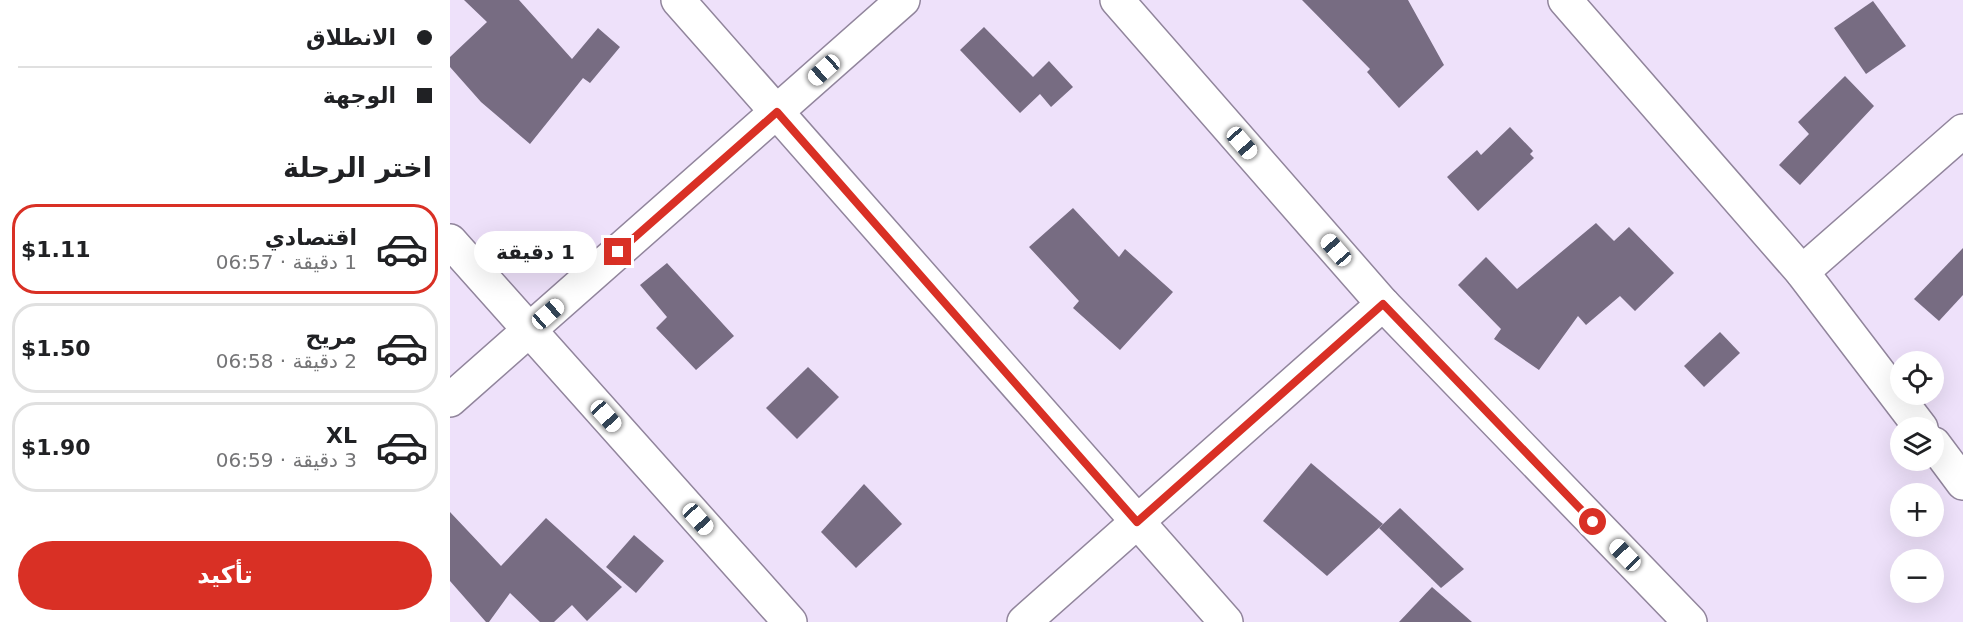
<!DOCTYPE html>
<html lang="ar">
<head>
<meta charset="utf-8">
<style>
	:root { --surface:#fff; --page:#f6f6f6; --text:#202124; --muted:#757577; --line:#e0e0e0; --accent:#d93025 }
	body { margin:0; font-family:"DejaVu Sans",Vazirmatn,sans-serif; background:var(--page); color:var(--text); direction:rtl; height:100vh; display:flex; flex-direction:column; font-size:22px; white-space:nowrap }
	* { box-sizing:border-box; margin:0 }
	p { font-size:20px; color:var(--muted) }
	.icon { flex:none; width:33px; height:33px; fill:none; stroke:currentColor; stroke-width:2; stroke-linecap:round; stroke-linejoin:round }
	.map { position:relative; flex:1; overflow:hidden; direction:ltr }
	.drawer { display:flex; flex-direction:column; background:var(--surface); width:450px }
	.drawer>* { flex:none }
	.guide { display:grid; align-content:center; height:132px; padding:0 18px; background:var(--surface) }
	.tools { position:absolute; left:1440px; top:351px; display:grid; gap:12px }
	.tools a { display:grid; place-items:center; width:54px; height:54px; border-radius:50%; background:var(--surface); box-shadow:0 6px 24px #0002; font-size:30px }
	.end { position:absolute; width:27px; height:27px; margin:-14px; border:8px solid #d93025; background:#fff; box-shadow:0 0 0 3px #fff }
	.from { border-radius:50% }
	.bubble { position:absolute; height:42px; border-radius:21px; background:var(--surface); box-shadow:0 6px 24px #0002; font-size:20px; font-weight:700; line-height:42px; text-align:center; direction:rtl }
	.car { position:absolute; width:18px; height:36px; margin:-18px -9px; border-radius:8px; box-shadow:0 0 4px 2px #0007; background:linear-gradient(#fff 24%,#345 0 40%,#fff 0 76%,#345 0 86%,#fff 0) }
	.guide b { display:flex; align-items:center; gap:21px; height:57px; font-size:22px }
	.guide b+b { border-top:2px solid var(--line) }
	.guide i { width:15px; height:15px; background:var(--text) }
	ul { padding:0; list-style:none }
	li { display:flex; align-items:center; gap:18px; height:90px; margin:0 12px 9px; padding:0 6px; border:3px solid var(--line); border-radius:24px }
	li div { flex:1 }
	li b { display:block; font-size:22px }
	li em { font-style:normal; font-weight:700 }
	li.on { border-color:var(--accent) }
	li>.icon { width:54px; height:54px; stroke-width:1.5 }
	h2 { padding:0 18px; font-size:27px; line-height:72px }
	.cta { display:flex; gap:12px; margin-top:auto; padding:12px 18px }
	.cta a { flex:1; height:69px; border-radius:36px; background:var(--accent); color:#fff; font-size:24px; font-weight:700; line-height:69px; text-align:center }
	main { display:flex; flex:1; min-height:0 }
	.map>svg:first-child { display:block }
	.building { fill:#776c82 }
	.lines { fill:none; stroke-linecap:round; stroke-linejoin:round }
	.street-casing { stroke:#91859c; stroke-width:36 }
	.street { stroke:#fff; stroke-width:33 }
	.route { stroke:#d93025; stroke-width:8 }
</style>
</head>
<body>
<main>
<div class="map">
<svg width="1513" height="622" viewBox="0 0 1513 622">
	<rect width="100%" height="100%" fill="#eee1fa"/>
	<g class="building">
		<path d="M14 0H69L122 59 148 28 170 47 140 83 133 78 80 144 31 102 0 67V57L37 22Z"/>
		<path d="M852 0H958L994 65 949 108 917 72 920 69Z"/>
		<path d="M1423 1 1456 46 1416 74 1384 28Z"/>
		<path d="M534 27 583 77 599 61 623 87 601 107 590 94 570 113 510 50Z"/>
		<path d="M1395 76 1424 106 1350 185 1329 165 1359 134 1348 122Z"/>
		<path d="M1060 127 1083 151 1080 154 1084 158 1028 211 997 177 1027 150 1031 155Z"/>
		<path d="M623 208 669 257 675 249 723 292 670 350 623 308 629 301 579 247Z"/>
		<path d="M1146 223 1164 241 1179 227 1224 273 1185 311 1170 296 1136 325 1128 316 1089 370 1044 339 1051 329 1008 285 1036 257 1067 289Z"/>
		<path d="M1513 248V295L1489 321 1464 299Z"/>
		<path d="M217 263 284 336 246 370 206 328 217 317 190 285Z"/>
		<path d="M1270 332 1290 353 1254 387 1234 366Z"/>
		<path d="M358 367 389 397 347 439 316 408Z"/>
		<path d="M861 463 933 524 877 576 813 521Z"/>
		<path d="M414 484 452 524 406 568 371 532Z"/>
		<path d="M950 508 1014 569 991 588 929 528Z"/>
		<path d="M0 512 51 566 96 518 172 587 137 621 122 605 104 622H90L60 593 39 622H36L0 581Z"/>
		<path d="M184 535 214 561 186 593 156 567Z"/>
		<path d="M982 587 1022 622H949Z"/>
	</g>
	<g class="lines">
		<g class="street-casing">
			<g id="street">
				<path d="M228 0 776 622"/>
				<path d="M667 0 933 304 1240 622"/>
				<path d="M1115 0 1352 272 1471 428"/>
				<path d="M0 241 340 622"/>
				<path d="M1352 272 1513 131"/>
				<path d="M0 400 453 0"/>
				<path d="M1484 444 1513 483"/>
				<path d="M574 622 933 304"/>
			</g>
		</g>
		<use href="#street" class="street"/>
	</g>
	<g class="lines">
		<path class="route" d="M168 252 327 112 687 522 933 304 1143 522"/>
	</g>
</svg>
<div class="tools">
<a><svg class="icon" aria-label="locate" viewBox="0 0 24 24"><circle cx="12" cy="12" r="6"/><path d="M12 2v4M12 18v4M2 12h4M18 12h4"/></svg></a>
<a><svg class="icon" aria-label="layers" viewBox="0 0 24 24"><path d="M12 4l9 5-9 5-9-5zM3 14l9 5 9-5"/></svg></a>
<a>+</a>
<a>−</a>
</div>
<i class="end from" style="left:1143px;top:522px"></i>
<i class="end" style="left:168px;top:252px"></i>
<div class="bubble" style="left:24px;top:231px;width:123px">1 دقيقة</div>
<i class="car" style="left:374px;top:70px;rotate:228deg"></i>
<i class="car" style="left:792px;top:143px;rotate:139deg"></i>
<i class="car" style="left:886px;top:250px;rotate:319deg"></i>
<i class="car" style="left:98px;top:314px;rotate:49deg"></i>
<i class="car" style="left:156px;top:416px;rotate:138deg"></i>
<i class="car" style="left:248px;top:519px;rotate:138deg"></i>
<i class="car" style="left:1175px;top:555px;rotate:316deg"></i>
</div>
<section class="drawer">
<div class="guide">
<b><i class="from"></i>الانطلاق</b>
<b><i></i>الوجهة</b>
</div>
<h2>اختر الرحلة</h2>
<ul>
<li class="on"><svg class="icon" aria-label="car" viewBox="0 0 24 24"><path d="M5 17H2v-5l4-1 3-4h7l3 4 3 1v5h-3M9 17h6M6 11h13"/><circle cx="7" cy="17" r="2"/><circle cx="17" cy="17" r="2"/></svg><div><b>اقتصادي</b><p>1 دقيقة · 06:57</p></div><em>$1.11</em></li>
<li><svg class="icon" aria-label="car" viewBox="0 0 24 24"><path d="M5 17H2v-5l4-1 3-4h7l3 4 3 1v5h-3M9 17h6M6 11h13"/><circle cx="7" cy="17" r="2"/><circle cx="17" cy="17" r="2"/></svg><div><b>مريح</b><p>2 دقيقة · 06:58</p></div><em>$1.50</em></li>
<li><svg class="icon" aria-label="car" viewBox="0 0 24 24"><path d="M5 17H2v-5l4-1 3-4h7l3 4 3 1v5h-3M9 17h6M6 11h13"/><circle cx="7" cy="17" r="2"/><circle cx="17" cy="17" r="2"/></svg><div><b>XL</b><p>3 دقيقة · 06:59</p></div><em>$1.90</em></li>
</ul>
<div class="cta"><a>تأكيد</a></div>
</section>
</main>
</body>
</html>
